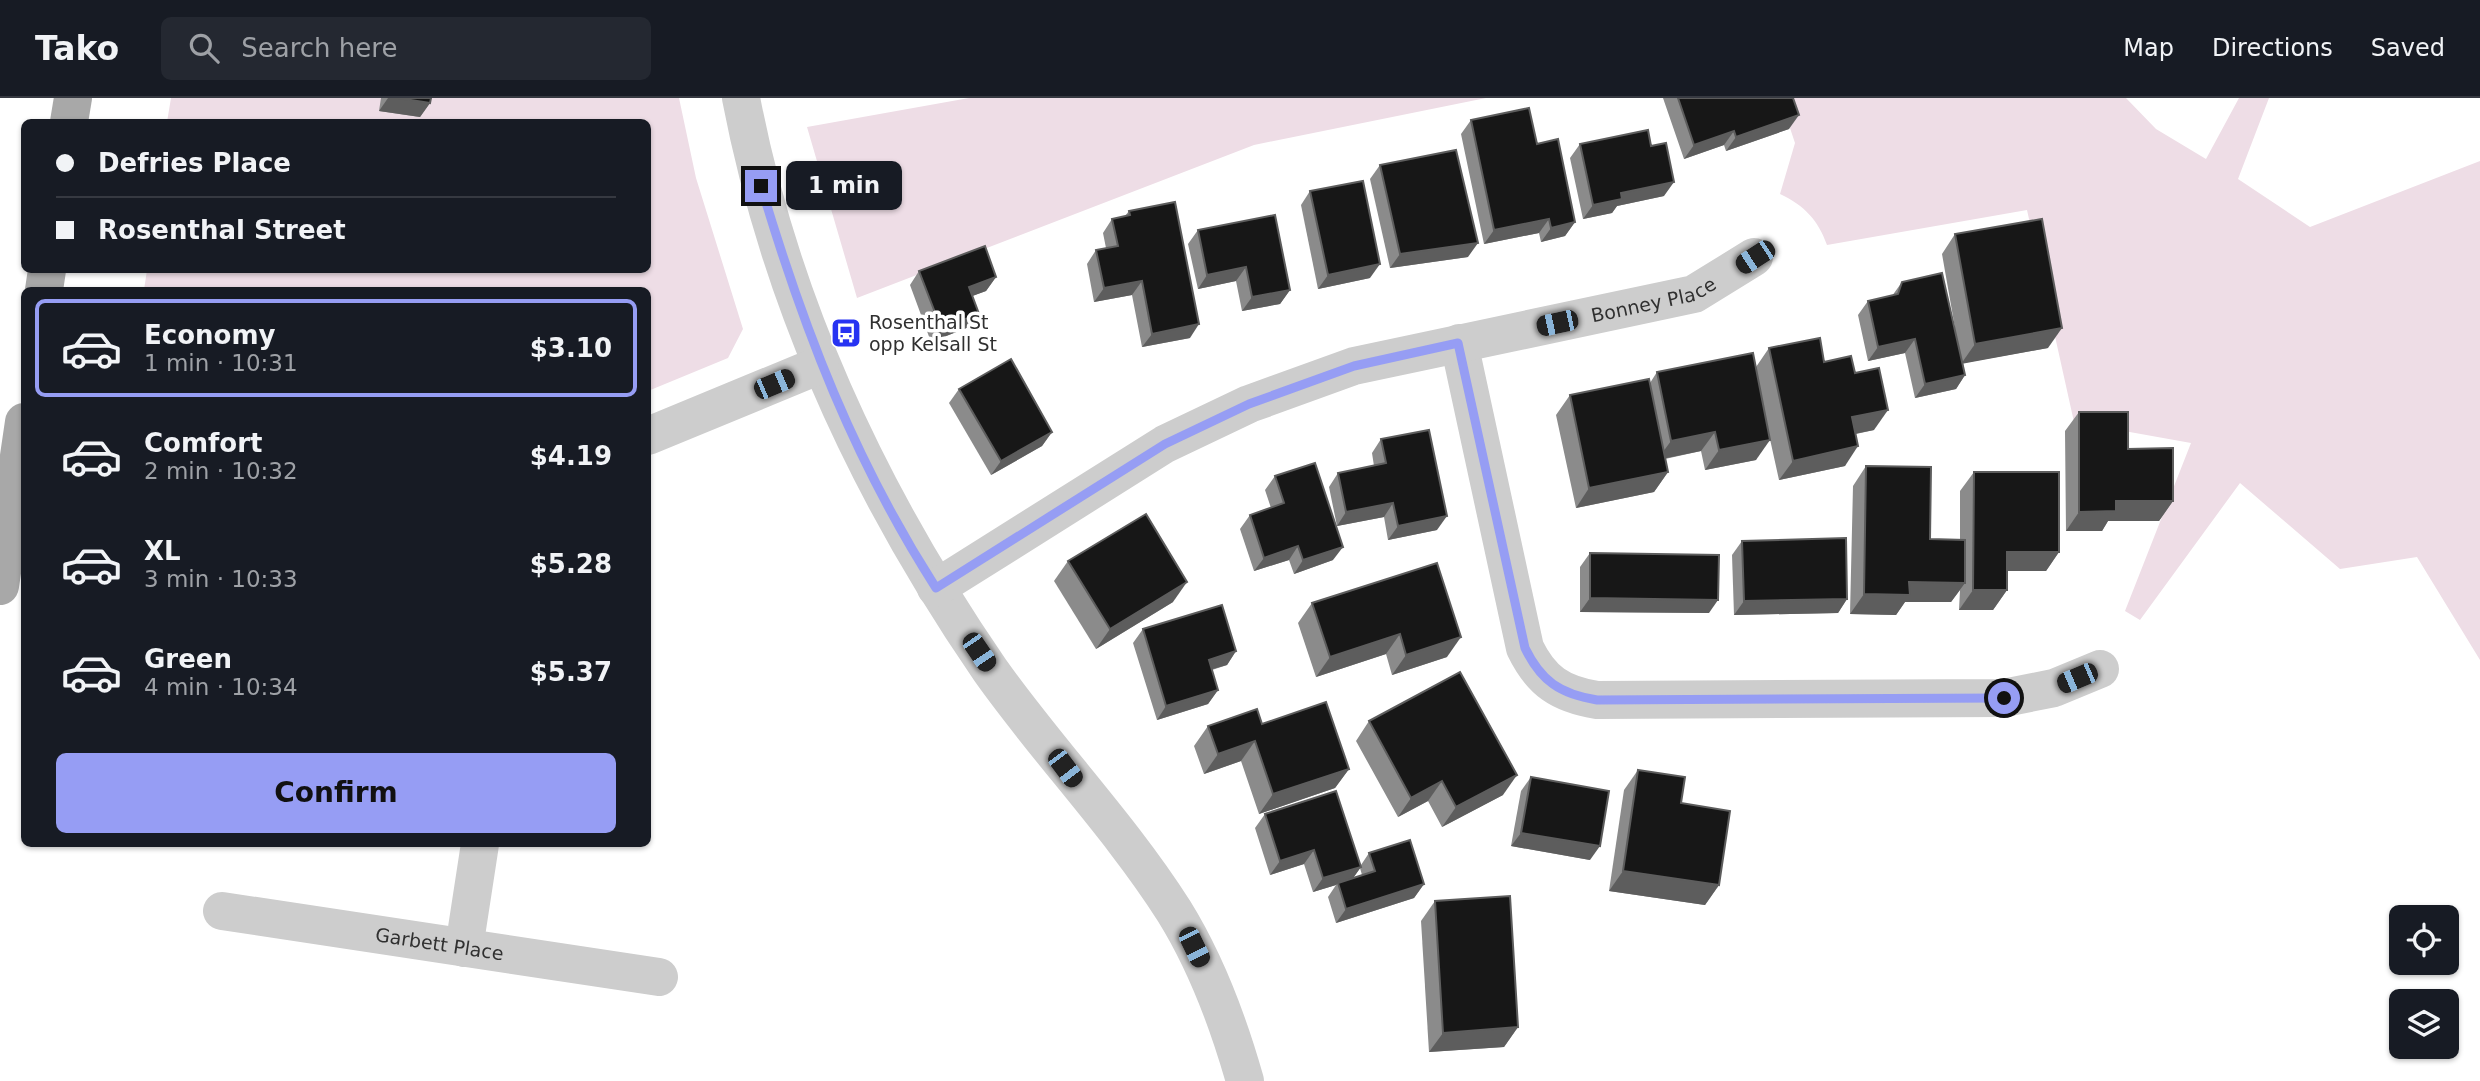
<!DOCTYPE html>
<html lang="en">
<head>
<meta charset="utf-8">
<style>
	:root { --surface:#171b24; --page:#242831; --text:#f1f3f6; --muted:#9ea1a6; --line:#363941; --accent:#969df4 }
	body { margin:0; font-family:"DejaVu Sans",sans-serif; background:var(--page); color:var(--text); height:100vh; display:flex; flex-direction:column; font-size:26px; white-space:nowrap }
	* { box-sizing:border-box; margin:0 }
	p { font-size:23px; color:var(--muted) }
	.icon { flex:none; width:38px; height:38px; fill:none; stroke:currentColor; stroke-width:2; stroke-linecap:round; stroke-linejoin:round }
	.map { position:relative; flex:1; overflow:hidden }
	.drawer { position:absolute; left:21px; top:189px; width:630px; height:560px; display:flex; flex-direction:column; background:var(--surface); border-radius:10px; box-shadow:0 2px 5px #0004 }
	.drawer>* { flex:none }
	.guide { position:absolute; left:21px; top:21px; width:630px; height:154px; border-radius:10px; box-shadow:0 2px 5px #0004; display:grid; align-content:center; height:154px; padding:0 35px; background:var(--surface) }
	.buttons { position:absolute; left:2389px; top:807px; display:grid; gap:14px }
	.buttons a { display:grid; place-items:center; width:70px; height:70px; border-radius:10px; background:var(--surface); box-shadow:0 2px 5px #0004; font-size:35px }
	.end { position:absolute; width:32px; height:32px; margin:-16px; border:9px solid #969df4; background:#111; box-shadow:0 0 0 4px #111 }
	.from { border-radius:50% }
	.bubble { position:absolute; height:49px; border-radius:10px; background:var(--surface); box-shadow:0 2px 5px #0004; font-size:23px; font-weight:600; line-height:49px; text-align:center }
	.car { position:absolute; width:21px; height:42px; margin:-21px -10px; border-radius:9px; box-shadow:0 0 5px 2px #0007; background:linear-gradient(#222 24%,#8ab4d8 0 40%,#222 0 76%,#8ab4d8 0 86%,#222 0) }
	.guide b { display:flex; align-items:center; gap:24px; height:66px; font-size:26px }
	.guide b+b { border-top:2px solid var(--line) }
	.guide i { width:18px; height:18px; background:var(--text) }
	ul { padding:12px 0 0; list-style:none }
	li { display:flex; align-items:center; gap:21px; height:98px; margin:0 14px 10px; padding:0 21px; border:4px solid transparent; border-radius:10px }
	li div { flex:1 }
	li b { display:block; font-size:26px }
	li em { font-style:normal; font-weight:600 }
	li.active { border-color:var(--accent) }
	li>.icon { width:63px; height:63px; stroke-width:1.5 }
	.primary-button { display:flex; gap:14px; margin-top:auto; padding:14px 35px }
	.primary-button a { flex:1; height:80px; border-radius:10px; background:var(--accent); color:#111; font-size:28px; font-weight:600; line-height:80px; text-align:center }
	header { display:flex; align-items:center; gap:42px; box-sizing:border-box; height:98px; padding:0 35px; background:var(--surface); border-bottom:2px solid var(--line) }
	header strong { font-size:33px }
	nav { display:flex; gap:38px; margin-inline-start:auto; font-size:24px }
	.search { width:490px; height:63px; background:var(--page); display:flex; align-items:center; gap:18px; box-sizing:border-box; padding:0 24px; border-radius:10px; color:var(--muted); font-size:26px }
	.map>svg:first-child { display:block }
	.green { fill:#eedde6 }
	.lines { fill:none; stroke-linecap:round; stroke-linejoin:round }
	.minor { stroke:#cdcdcd; stroke-width:38 }
	.major { stroke:#a8a8a8; stroke-width:38 }
	.wall { fill:#8b8b8b; fill-rule:evenodd }
	.shaded-wall { fill:#5d5d5d }
	.building { fill:#171717; stroke:#5d5d5d; stroke-width:2 }
	.route { stroke:#969df4; stroke-width:9 }
	.labels { text-anchor:middle; dominant-baseline:central; stroke-width:7; stroke-linejoin:round; paint-order:stroke }
	.street-label { font-size:19px; fill:#303030; stroke:#fff }
	.poi-label { font-size:19px; fill:#303030; stroke:#fff; text-anchor:start }
</style>
</head>
<body>
<header>
<strong>Tako</strong>
<div class="search"><svg class="icon" aria-label="search" viewBox="0 0 24 24"><circle cx="10" cy="10" r="6"/><path d="M15 15l6 6"/></svg>Search here</div>
<nav><a>Map</a><a>Directions</a><a>Saved</a></nav>
</header>
<div class="map">
<svg width="2480" height="983" viewBox="0 0 2480 983">
	<rect width="100%" height="100%" fill="#fff"/>
	<g class="green">
		<path d="M171 0H679L696 80 743 231 728 260 648 293V192H144L147 172H648V24H167Z"/>
		<path d="M969 0H1486L1254 47 857 200 807 29Z"/>
		<path d="M1780 0H2126L2156 31 2206 61 2239 0H2269L2238 81 2310 129 2480 63V562L2417 459 2340 471 2240 385 2140 522 2125 513 2191 345 2074 324 2027 112 1827 147C1818 122 1805 108 1780 96L1795 45Z"/>
	</g>
	<g class="lines">
		<g class="minor">
			<path d="M741 0C781 208 871 399 990 572 1048 654 1120 728 1174 813 1207 866 1228 923 1245 983"/>
			<path d="M1459 245 1525 550C1541 583 1560 596 1597 602L2004 600 2054 590 2100 571"/>
			<path d="M648 338 820 267"/>
			<path id="s1" d="M936 490 1165 346 1249 306 1354 268 1694 196 1754 159"/>
			<path id="s2" d="M222 813 659 879"/>
			<path d="M464 850 480 746"/>
		</g>
		<g class="major">
			<path d="M69 24 73 0"/>
			<path d="M44 192 47 172"/>
			<path d="M0 488 24 324"/>
		</g>
	</g>
	<g class="wall">
		<path d="M381 0H431L430 5 420 19 379 13Z"/>
		<path d="M1663 0H1793L1789 31 1726 53 1724 47 1684 61Z"/>
		<path d="M1471 22 1537 46 1575 124 1565 138 1541 144 1539 135 1484 146 1461 36Z"/>
		<path d="M1580 46 1651 48 1664 98 1617 108 1612 115 1583 121 1570 60Z"/>
		<path d="M1380 67 1468 159 1390 170 1370 81Z"/>
		<path d="M1310 93 1370 180 1318 191 1301 107Z"/>
		<path d="M1129 113 1190 240 1142 249 1132 197 1094 204 1087 166 1096 152 1106 150 1103 135 1112 121 1125 118Z"/>
		<path d="M1198 132 1290 192 1280 206 1242 213 1236 183 1198 191 1188 146Z"/>
		<path d="M1955 136 2048 250 1963 265 1965 277 1956 291 1915 300 1905 255 1868 263 1858 217 1868 203 1892 198 1902 184 1955 230 1942 156Z"/>
		<path d="M919 173 996 179 986 193 972 198 979 216 969 229 931 244 910 187Z"/>
		<path d="M1769 250 1824 264 1855 275 1874 332 1856 336 1845 368 1779 382 1766 323 1756 362 1705 372 1701 353 1665 361 1668 374 1654 394 1576 410 1556 317 1570 297 1650 285 1657 274 1756 269Z"/>
		<path d="M959 291 1052 334 1042 348 991 377 949 305Z"/>
		<path d="M2079 314 2128 351 2173 403 2159 423H2108L2102 433H2066L2065 333Z"/>
		<path d="M1381 341 1437 432 1388 442 1384 419 1337 428 1329 389 1338 375 1374 368 1372 355Z"/>
		<path d="M1866 368 1930 441 1960 442V393L1974 374 2059 454 2046 473H2007V492L1993 512H1959L1960 492 1951 504H1905L1896 517 1850 516 1853 388Z"/>
		<path d="M1275 378 1333 462 1294 476 1289 462 1254 473 1240 431 1250 417 1271 410 1265 392Z"/>
		<path d="M1742 443 1847 501 1838 515 1734 517 1732 457Z"/>
		<path d="M1590 455 1709 515 1580 514V469Z"/>
		<path d="M1068 463 1173 504 1096 551 1054 483Z"/>
		<path d="M1437 465 1447 559 1392 577 1386 556 1316 579 1298 525 1312 505Z"/>
		<path d="M1143 531 1236 553 1227 567 1212 572 1218 592 1208 606 1157 622 1133 545Z"/>
		<path d="M1369 623 1503 697 1442 729 1428 703 1398 719 1356 643Z"/>
		<path d="M1262 626 1349 671 1335 690 1259 716 1241 663 1204 676 1194 648 1208 628Z"/>
		<path d="M1638 672 1681 705 1719 787 1705 807 1609 793 1624 692Z"/>
		<path d="M1531 679 1590 762 1511 748 1521 693Z"/>
		<path d="M1265 716 1361 767 1369 755 1424 786 1414 800 1336 825 1328 799 1336 787 1313 794 1304 766 1270 777 1255 730ZM1360 770 1362 777 1353 780Z"/>
		<path d="M1435 803 1518 929 1504 949 1429 954 1421 823Z"/>
	</g>
	<g class="shaded-wall">
		<path d="M388 0H398L430 5 420 19 379 13Z"/>
		<path d="M1799 17 1789 31 1726 53 1736 39Z"/>
		<path d="M1734 33 1724 47 1684 61 1694 47Z"/>
		<path d="M1674 84 1664 98 1617 108 1612 115 1583 121 1593 107 1621 95Z"/>
		<path d="M1549 121 1539 135 1484 146 1494 132Z"/>
		<path d="M1575 124 1565 138 1541 144 1551 130Z"/>
		<path d="M1478 145 1468 159 1390 170 1400 156Z"/>
		<path d="M1380 166 1370 180 1318 191 1328 177Z"/>
		<path d="M1246 169 1236 183 1198 191 1207 177Z"/>
		<path d="M996 179 986 193 959 203 969 189Z"/>
		<path d="M1142 183 1132 197 1094 204 1104 190Z"/>
		<path d="M1290 192 1280 206 1242 213 1252 199Z"/>
		<path d="M979 216 969 229 931 244 941 230Z"/>
		<path d="M1199 226 1190 240 1142 249 1152 236Z"/>
		<path d="M2062 230 2048 250 1961 266 1975 246Z"/>
		<path d="M1915 241 1905 255 1868 263 1878 249Z"/>
		<path d="M1965 277 1956 291 1915 300 1925 286Z"/>
		<path d="M1888 312 1874 332 1839 339 1852 319Z"/>
		<path d="M1052 334 1042 348 991 377 1001 363Z"/>
		<path d="M1715 334 1701 353 1657 362 1671 343Z"/>
		<path d="M1770 342 1756 362 1705 372 1719 352Z"/>
		<path d="M1858 348 1845 368 1779 382 1793 363Z"/>
		<path d="M1668 374 1654 394 1576 410 1589 390Z"/>
		<path d="M2116 403H2173L2159 423H2108L2102 433H2066L2079 414Z"/>
		<path d="M1393 405 1384 419 1337 428 1346 414Z"/>
		<path d="M1447 418 1437 432 1388 442 1398 428Z"/>
		<path d="M1298 448 1289 462 1254 473 1264 460Z"/>
		<path d="M1343 449 1333 462 1294 476 1303 462Z"/>
		<path d="M2007 454H2059L2046 473H1993Z"/>
		<path d="M1187 484 1173 504 1096 551 1110 531Z"/>
		<path d="M1909 484 1965 485 1951 504H1905L1896 517 1850 516 1864 496Z"/>
		<path d="M1973 492H2007L1993 512H1959Z"/>
		<path d="M1590 500 1718 502 1709 515 1580 514Z"/>
		<path d="M1847 501 1838 515 1734 517 1744 503Z"/>
		<path d="M1400 536 1386 556 1316 579 1330 559Z"/>
		<path d="M1461 539 1447 559 1392 577 1406 557Z"/>
		<path d="M1236 553 1227 567 1199 575 1209 562Z"/>
		<path d="M1218 592 1208 606 1157 622 1166 608Z"/>
		<path d="M1255 643 1241 663 1204 676 1218 656Z"/>
		<path d="M1349 671 1335 690 1259 716 1273 696Z"/>
		<path d="M1517 677 1503 697 1442 729 1456 709Z"/>
		<path d="M1442 683 1428 703 1398 719 1411 700Z"/>
		<path d="M1521 735 1600 748 1590 762 1511 748Z"/>
		<path d="M1314 752 1304 766 1270 777 1280 763Z"/>
		<path d="M1361 769 1351 783 1338 785 1336 787 1313 794 1323 780Z"/>
		<path d="M1623 773 1719 787 1705 807 1609 793Z"/>
		<path d="M1424 786 1414 800 1336 825 1346 811Z"/>
		<path d="M1518 929 1504 949 1429 954 1443 935Z"/>
	</g>
	<g class="building">
		<path d="M398 0H431L430 5Z"/>
		<path d="M1678 0H1793L1799 17 1736 39 1734 33 1694 47Z"/>
		<path d="M1529 10 1537 46 1558 41 1575 124 1551 130 1549 121 1494 132 1471 22Z"/>
		<path d="M1648 32 1651 48 1666 45 1674 84 1621 95 1622 101 1593 107 1580 46Z"/>
		<path d="M1456 52 1478 145 1400 156 1380 67Z"/>
		<path d="M1363 83 1380 166 1328 177 1310 93Z"/>
		<path d="M1175 104 1199 226 1152 236 1142 183 1104 190 1096 152 1118 148 1112 121 1130 117 1129 113Z"/>
		<path d="M1275 117 1290 192 1252 199 1246 169 1207 177 1198 132Z"/>
		<path d="M2042 121 2062 230 1975 246 1955 136Z"/>
		<path d="M985 148 996 179 969 189 979 216 941 230 919 173Z"/>
		<path d="M1942 175 1965 277 1925 286 1915 241 1878 249 1868 203 1898 196 1902 184Z"/>
		<path d="M1820 240 1824 264 1851 258 1855 275 1879 270 1888 312 1852 319 1858 348 1793 363 1769 250Z"/>
		<path d="M1753 255 1770 342 1719 352 1715 334 1671 343 1657 274Z"/>
		<path d="M1011 261 1052 334 1001 363 959 291Z"/>
		<path d="M1649 281 1668 374 1589 390 1570 297Z"/>
		<path d="M2079 314H2128V351L2173 350V403H2116V413L2079 414Z"/>
		<path d="M1429 332 1447 418 1398 428 1393 405 1346 414 1338 375 1386 365 1381 341Z"/>
		<path d="M1315 365 1343 449 1303 462 1298 448 1264 460 1250 417 1284 405 1275 378Z"/>
		<path d="M1866 368 1931 369 1930 441 1965 442V485L1909 484 1910 497 1864 496Z"/>
		<path d="M1974 374H2059V454H2007V492H1973Z"/>
		<path d="M1146 416 1187 484 1110 531 1068 463Z"/>
		<path d="M1846 440 1847 501 1744 503 1742 443Z"/>
		<path d="M1590 455 1719 457 1718 502 1590 500Z"/>
		<path d="M1437 465 1461 539 1406 557 1400 536 1330 559 1312 505Z"/>
		<path d="M1222 507 1236 553 1209 562 1218 592 1166 608 1143 531Z"/>
		<path d="M1460 574 1517 677 1456 709 1442 683 1411 700 1369 623Z"/>
		<path d="M1326 604 1349 671 1273 696 1255 643 1218 656 1208 628 1257 611 1262 626Z"/>
		<path d="M1638 672 1685 679 1681 705 1730 713 1719 787 1623 773Z"/>
		<path d="M1531 679 1609 693 1600 748 1521 735Z"/>
		<path d="M1336 693 1361 769 1323 780 1314 752 1280 763 1265 716Z"/>
		<path d="M1410 742 1424 786 1346 811 1338 785 1375 773 1369 755Z"/>
		<path d="M1510 798 1518 929 1443 935 1435 803Z"/>
	</g>
	<g class="lines">
		<path class="route" d="M761 88C804 232 854 362 936 490L1165 346 1249 306 1354 268 1458 245 1525 550C1541 583 1560 596 1597 602L2004 600"/>
	</g>
	<defs>
		<g id="bus-square" transform="scale(1.575)"><rect x="-9" y="-9" width="18" height="18" rx="4" fill="#2733f2" stroke="#fff"/><path d="M-5-6H5V4H4V6H2V4H-2V6H-4V4H-5ZM-3.5-4V0h7V-4ZM-3.5 1.2v1.5H-2V1.2ZM2 1.2v1.5H3.5V1.2Z" fill="#fff"/></g>
	</defs>
	<g fill-rule="evenodd">
		<use href="#bus-square" x="846" y="235"/>
	</g>
	<g class="labels">
		<g class="street-label">
			<text stroke="none"><textPath href="#s1" startOffset="782">Bonney Place</textPath></text>
			<text stroke="none"><textPath href="#s2" startOffset="220">Garbett Place</textPath></text>
		</g>
		<g class="poi-label">
			<text x="869" y="224">Rosenthal St<tspan x="869" dy="22">opp Kelsall St</tspan></text>
		</g>
	</g>
</svg>
<div class="buttons">
<a><svg class="icon" aria-label="locate" viewBox="0 0 24 24"><circle cx="12" cy="12" r="6"/><path d="M12 2v4M12 18v4M2 12h4M18 12h4"/></svg></a>
<a><svg class="icon" aria-label="layers" viewBox="0 0 24 24"><path d="M12 4l9 5-9 5-9-5zM3 14l9 5 9-5"/></svg></a>
</div>
<i class="end from" style="left:2004px;top:600px"></i>
<i class="end" style="left:761px;top:88px"></i>
<div class="bubble" style="left:786px;top:63px;width:116px">1 min</div>
<i class="car" style="left:1755px;top:159px;rotate:237deg"></i>
<i class="car" style="left:1557px;top:225px;rotate:258deg"></i>
<i class="car" style="left:774px;top:286px;rotate:67deg"></i>
<i class="car" style="left:979px;top:554px;rotate:146deg"></i>
<i class="car" style="left:2077px;top:580px;rotate:247deg"></i>
<i class="car" style="left:1065px;top:670px;rotate:143deg"></i>
<i class="car" style="left:1194px;top:849px;rotate:154deg"></i>
<div class="guide">
<b><i class="from"></i>Defries Place</b>
<b><i></i>Rosenthal Street</b>
</div>
<section class="drawer">
<ul>
<li class="active"><svg class="icon" aria-label="car" viewBox="0 0 24 24"><path d="M5 17H2v-5l4-1 3-4h7l3 4 3 1v5h-3M9 17h6M6 11h13"/><circle cx="7" cy="17" r="2"/><circle cx="17" cy="17" r="2"/></svg><div><b>Economy</b><p>1 min · 10:31</p></div><em>$3.10</em></li>
<li><svg class="icon" aria-label="car" viewBox="0 0 24 24"><path d="M5 17H2v-5l4-1 3-4h7l3 4 3 1v5h-3M9 17h6M6 11h13"/><circle cx="7" cy="17" r="2"/><circle cx="17" cy="17" r="2"/></svg><div><b>Comfort</b><p>2 min · 10:32</p></div><em>$4.19</em></li>
<li><svg class="icon" aria-label="car" viewBox="0 0 24 24"><path d="M5 17H2v-5l4-1 3-4h7l3 4 3 1v5h-3M9 17h6M6 11h13"/><circle cx="7" cy="17" r="2"/><circle cx="17" cy="17" r="2"/></svg><div><b>XL</b><p>3 min · 10:33</p></div><em>$5.28</em></li>
<li><svg class="icon" aria-label="car" viewBox="0 0 24 24"><path d="M5 17H2v-5l4-1 3-4h7l3 4 3 1v5h-3M9 17h6M6 11h13"/><circle cx="7" cy="17" r="2"/><circle cx="17" cy="17" r="2"/></svg><div><b>Green</b><p>4 min · 10:34</p></div><em>$5.37</em></li>
</ul>
<div class="primary-button"><a>Confirm</a></div>
</section>
</div>
</body>
</html>
